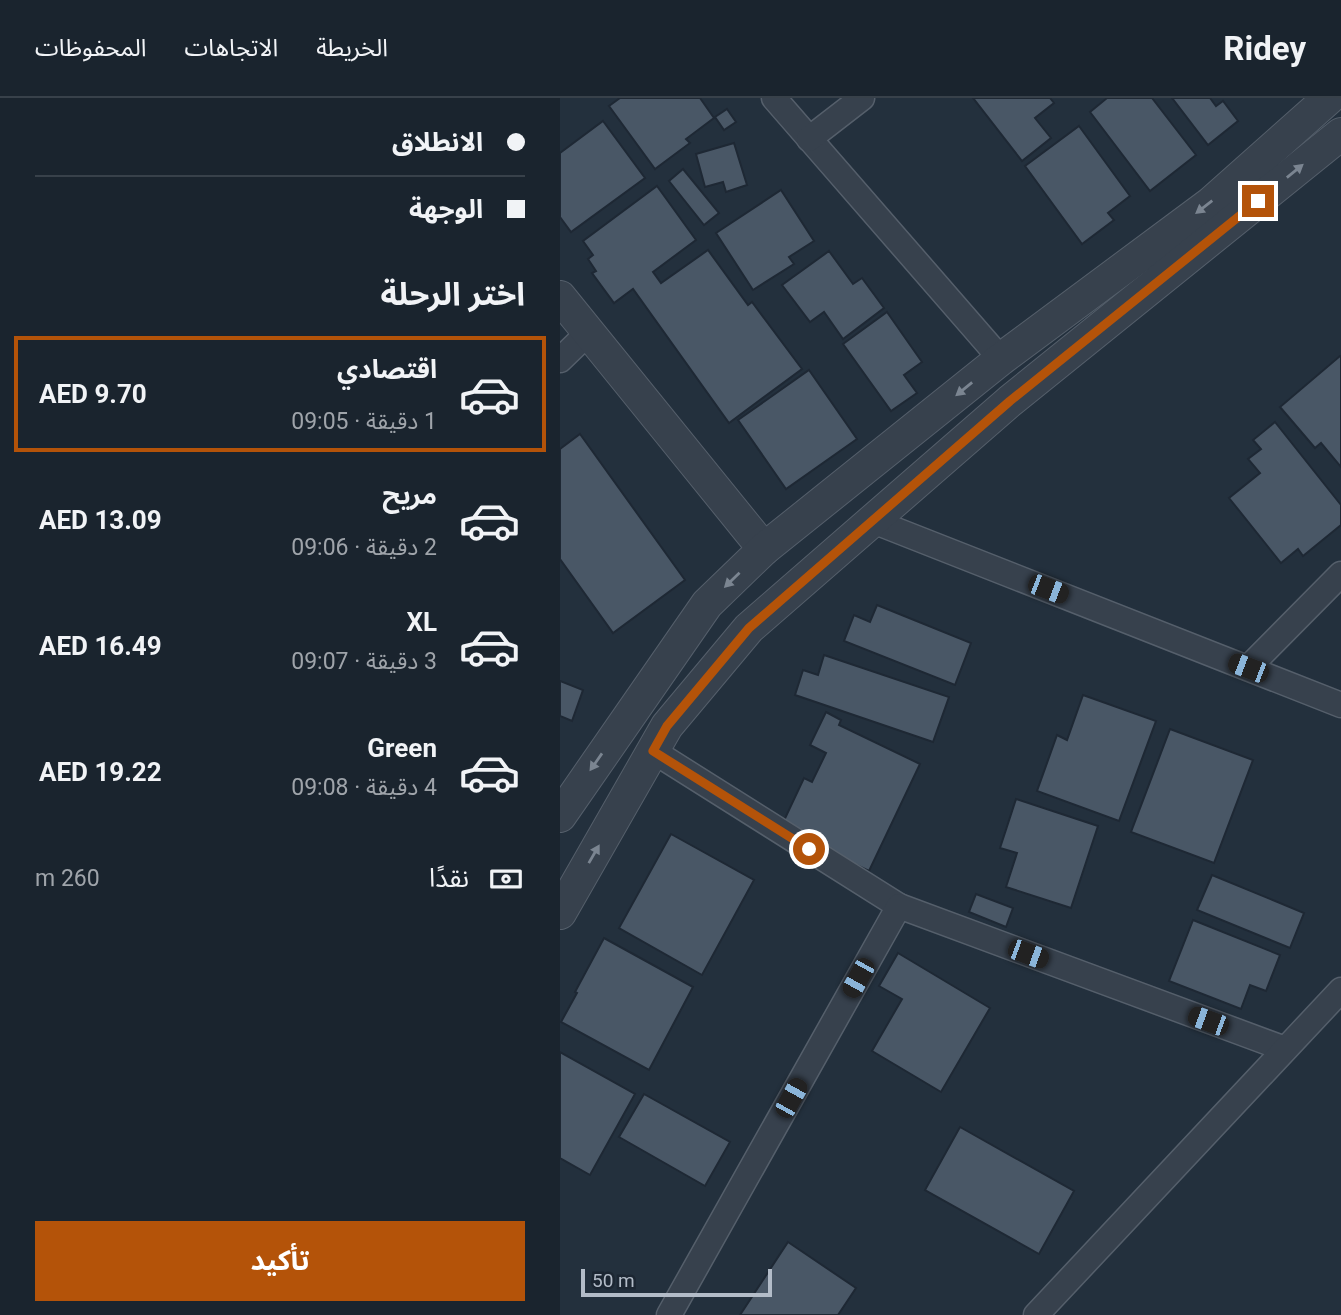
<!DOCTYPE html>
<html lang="ar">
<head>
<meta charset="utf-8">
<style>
	:root { --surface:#1a242e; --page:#27303a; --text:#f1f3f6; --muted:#9fa4aa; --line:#38414a; --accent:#b45309 }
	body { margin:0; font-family:Roboto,"Noto Sans Arabic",sans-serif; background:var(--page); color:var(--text); direction:rtl; height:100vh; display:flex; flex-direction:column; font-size:26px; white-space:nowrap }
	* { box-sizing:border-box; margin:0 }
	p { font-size:23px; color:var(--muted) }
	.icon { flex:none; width:38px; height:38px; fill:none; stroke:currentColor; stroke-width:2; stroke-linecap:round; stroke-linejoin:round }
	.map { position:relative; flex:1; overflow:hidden; direction:ltr }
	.sheet { display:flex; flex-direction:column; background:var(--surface); width:560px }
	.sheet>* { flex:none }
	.banner { display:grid; align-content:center; height:154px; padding:0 35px; background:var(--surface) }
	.scale { position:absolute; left:21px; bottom:18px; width:191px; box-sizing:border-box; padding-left:7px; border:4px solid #b3bcc8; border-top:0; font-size:19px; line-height:24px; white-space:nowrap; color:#b3bcc8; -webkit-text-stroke:5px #1c2632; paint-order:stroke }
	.end { position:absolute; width:32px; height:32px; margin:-16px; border:9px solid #b45309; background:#fff; box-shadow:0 0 0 4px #fff }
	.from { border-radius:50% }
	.car { position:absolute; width:21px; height:42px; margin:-21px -10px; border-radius:9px; box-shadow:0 0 5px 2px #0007; background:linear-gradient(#222 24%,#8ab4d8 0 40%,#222 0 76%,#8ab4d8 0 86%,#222 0) }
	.banner b { display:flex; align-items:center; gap:24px; height:66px; font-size:26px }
	.banner b+b { border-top:2px solid var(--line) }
	.banner i { width:18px; height:18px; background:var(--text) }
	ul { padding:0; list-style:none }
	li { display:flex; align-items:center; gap:21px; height:116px; margin:0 14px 10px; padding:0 21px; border:4px solid transparent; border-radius:0px }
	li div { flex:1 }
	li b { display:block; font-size:26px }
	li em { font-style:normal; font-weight:700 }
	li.on { border-color:var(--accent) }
	li>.icon { width:63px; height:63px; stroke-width:1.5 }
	h2 { padding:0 35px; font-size:32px; line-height:84px }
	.pay { display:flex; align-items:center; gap:18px; height:77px; padding:0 35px; font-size:26px }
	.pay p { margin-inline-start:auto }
	.button { display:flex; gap:14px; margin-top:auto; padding:14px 35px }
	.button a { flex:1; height:80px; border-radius:0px; background:var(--accent); color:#fff; font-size:28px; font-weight:700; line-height:80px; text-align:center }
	header { display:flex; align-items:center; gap:42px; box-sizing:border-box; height:98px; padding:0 35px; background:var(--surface); border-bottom:2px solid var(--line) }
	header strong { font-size:33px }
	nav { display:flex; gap:38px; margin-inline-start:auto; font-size:24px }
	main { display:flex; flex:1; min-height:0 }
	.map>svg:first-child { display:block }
	.building { fill:#495766; stroke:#1e2834; stroke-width:2 }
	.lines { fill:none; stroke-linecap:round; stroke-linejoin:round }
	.minor-casing { stroke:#555f6b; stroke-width:27 }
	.tertiary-casing { stroke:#555f6b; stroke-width:34 }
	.minor { stroke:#37414d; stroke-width:24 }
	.tertiary { stroke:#37414d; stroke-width:32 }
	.oneway { fill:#7b8591 }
	.route { stroke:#b45309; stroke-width:9 }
</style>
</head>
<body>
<header>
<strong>Ridey</strong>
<nav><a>الخريطة</a><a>الاتجاهات</a><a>المحفوظات</a></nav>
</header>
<main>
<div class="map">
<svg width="781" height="1217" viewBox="0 0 781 1217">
	<rect width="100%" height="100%" fill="#23303d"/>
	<g class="building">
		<path d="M60 0H140L154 20 126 41 130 45 95 71 49 8Z"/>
		<path d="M413 0H490L494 5 475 20 491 40 462 63Z"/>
		<path d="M547 0H592L636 57 590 93 530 14Z"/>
		<path d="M612 0H650L656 8 663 3 678 23 648 47Z"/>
		<path d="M167 11 176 24 164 32 155 19Z"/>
		<path d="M43 23 85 80 11 134 0 119V55Z"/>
		<path d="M519 28 570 98 548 115 554 122 522 146 465 68Z"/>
		<path d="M174 45 187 87 166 94 163 84 145 89 136 56Z"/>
		<path d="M123 71 159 115 144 127 109 83Z"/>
		<path d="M97 88 136 142 93 174 101 185 148 152 188 207 192 204 242 271 169 325 73 191 54 205 32 175 36 173 28 161 33 157 23 143Z"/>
		<path d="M221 92 254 143 229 159 234 166 193 192 156 135Z"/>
		<path d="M269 153 293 186 302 180 324 210 283 241 264 214 250 224 222 187Z"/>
		<path d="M327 214 362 264 344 277 357 295 331 313 283 246Z"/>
		<path d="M780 258 781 259V369L761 345 755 350 720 309Z"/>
		<path d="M249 272 297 341 226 391 178 322Z"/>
		<path d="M715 324 781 407V427L743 458 738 451 721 465 669 400 700 375 688 361 701 351 693 342Z"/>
		<path d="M20 336 125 482 53 535 0 461V351Z"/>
		<path d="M317 507 411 545 395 587 284 543 294 517 310 524Z"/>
		<path d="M264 557 389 599 373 644 235 597 243 572 258 577Z"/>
		<path d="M0 583 23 592 12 623 0 618Z"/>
		<path d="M523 597 596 623 559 723 477 693 497 637 507 642Z"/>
		<path d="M266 614 281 622 279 627 360 666 309 773 220 731 244 680 252 684 266 655 250 647Z"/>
		<path d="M610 631 693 662 654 765 571 734Z"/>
		<path d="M456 701 538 728 511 810 446 789 457 755 440 750Z"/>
		<path d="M111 736 194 782 142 877 59 830Z"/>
		<path d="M652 777 744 815 730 850 637 812Z"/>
		<path d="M416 796 453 810 446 829 409 814Z"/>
		<path d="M633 822 720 857 706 893 690 887 681 911 609 883Z"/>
		<path d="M44 840 133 889 89 972 1 924 17 895 15 894Z"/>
		<path d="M338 855 430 910 381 994 312 953 342 901 319 888Z"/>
		<path d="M0 954 75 996 30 1077 0 1060Z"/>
		<path d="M84 996 170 1044 145 1088 59 1039Z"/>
		<path d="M400 1029 514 1093 479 1156 365 1092Z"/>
		<path d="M228 1144 296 1190 278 1217H180Z"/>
	</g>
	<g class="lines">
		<g class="minor-casing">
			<g id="minor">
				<path d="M214 0 441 261"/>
				<path d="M249 41 302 0"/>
				<path d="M0 262 29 234"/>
				<path d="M313 423 781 607"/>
				<path d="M688 570 781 476"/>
				<path d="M93 653 339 808"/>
				<path d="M109 1217 339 808 725 951"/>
				<path d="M476 1217 781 892"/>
			</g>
		</g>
		<g class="tertiary-casing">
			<g id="tertiary">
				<path d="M0 199 204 451"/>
				<path d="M0 718 147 506 204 451 441 261 651 105 769 0"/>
				<path d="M0 815 107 628 189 530 450 303 781 36"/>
			</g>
		</g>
		<use href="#minor" class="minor"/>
		<use href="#tertiary" class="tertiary"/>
	</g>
	<defs><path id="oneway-solid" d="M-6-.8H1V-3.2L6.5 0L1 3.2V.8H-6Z" transform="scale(1.75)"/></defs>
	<g class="oneway">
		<use href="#oneway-solid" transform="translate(735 73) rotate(-39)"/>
		<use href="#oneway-solid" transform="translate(644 109) rotate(142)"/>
		<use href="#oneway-solid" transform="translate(404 291) rotate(141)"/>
		<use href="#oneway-solid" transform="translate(172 482) rotate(136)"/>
		<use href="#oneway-solid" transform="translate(36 664) rotate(125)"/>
		<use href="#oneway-solid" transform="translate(34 756) rotate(-60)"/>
	</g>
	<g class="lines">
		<path class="route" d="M249 751 93 653 107 628 189 530 450 303 698 103"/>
	</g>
</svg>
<div class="scale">50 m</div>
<i class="end from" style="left:249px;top:751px"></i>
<i class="end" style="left:698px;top:103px"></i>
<i class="car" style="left:488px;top:491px;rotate:111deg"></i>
<i class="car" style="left:688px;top:570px;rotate:291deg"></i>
<i class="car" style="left:468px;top:856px;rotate:110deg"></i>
<i class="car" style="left:298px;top:880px;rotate:209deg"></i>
<i class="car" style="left:648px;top:923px;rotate:290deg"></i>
<i class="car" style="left:231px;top:1000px;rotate:29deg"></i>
</div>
<section class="sheet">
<div class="banner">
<b><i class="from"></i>الانطلاق</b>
<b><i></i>الوجهة</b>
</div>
<h2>اختر الرحلة</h2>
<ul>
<li class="on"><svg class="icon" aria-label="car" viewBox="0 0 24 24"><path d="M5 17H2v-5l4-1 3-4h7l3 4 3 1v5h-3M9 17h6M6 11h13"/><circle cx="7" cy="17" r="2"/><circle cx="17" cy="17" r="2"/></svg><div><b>اقتصادي</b><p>1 دقيقة · 09:05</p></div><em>AED 9.70</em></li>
<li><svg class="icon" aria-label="car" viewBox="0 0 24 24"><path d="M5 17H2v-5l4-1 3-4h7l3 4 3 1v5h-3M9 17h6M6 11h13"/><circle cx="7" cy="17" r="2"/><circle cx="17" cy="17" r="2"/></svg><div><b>مريح</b><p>2 دقيقة · 09:06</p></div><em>AED 13.09</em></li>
<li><svg class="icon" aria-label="car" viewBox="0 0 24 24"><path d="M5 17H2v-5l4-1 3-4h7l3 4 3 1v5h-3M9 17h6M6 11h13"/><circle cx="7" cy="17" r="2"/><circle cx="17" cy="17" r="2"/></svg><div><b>XL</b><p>3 دقيقة · 09:07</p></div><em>AED 16.49</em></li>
<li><svg class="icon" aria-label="car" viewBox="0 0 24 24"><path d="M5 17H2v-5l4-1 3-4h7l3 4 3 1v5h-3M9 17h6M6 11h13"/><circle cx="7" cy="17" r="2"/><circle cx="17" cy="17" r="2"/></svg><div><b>Green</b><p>4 دقيقة · 09:08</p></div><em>AED 19.22</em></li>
</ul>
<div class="pay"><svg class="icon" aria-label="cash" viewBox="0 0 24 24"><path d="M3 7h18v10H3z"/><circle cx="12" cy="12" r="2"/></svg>نقدًا<p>260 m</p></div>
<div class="button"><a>تأكيد</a></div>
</section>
</main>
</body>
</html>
